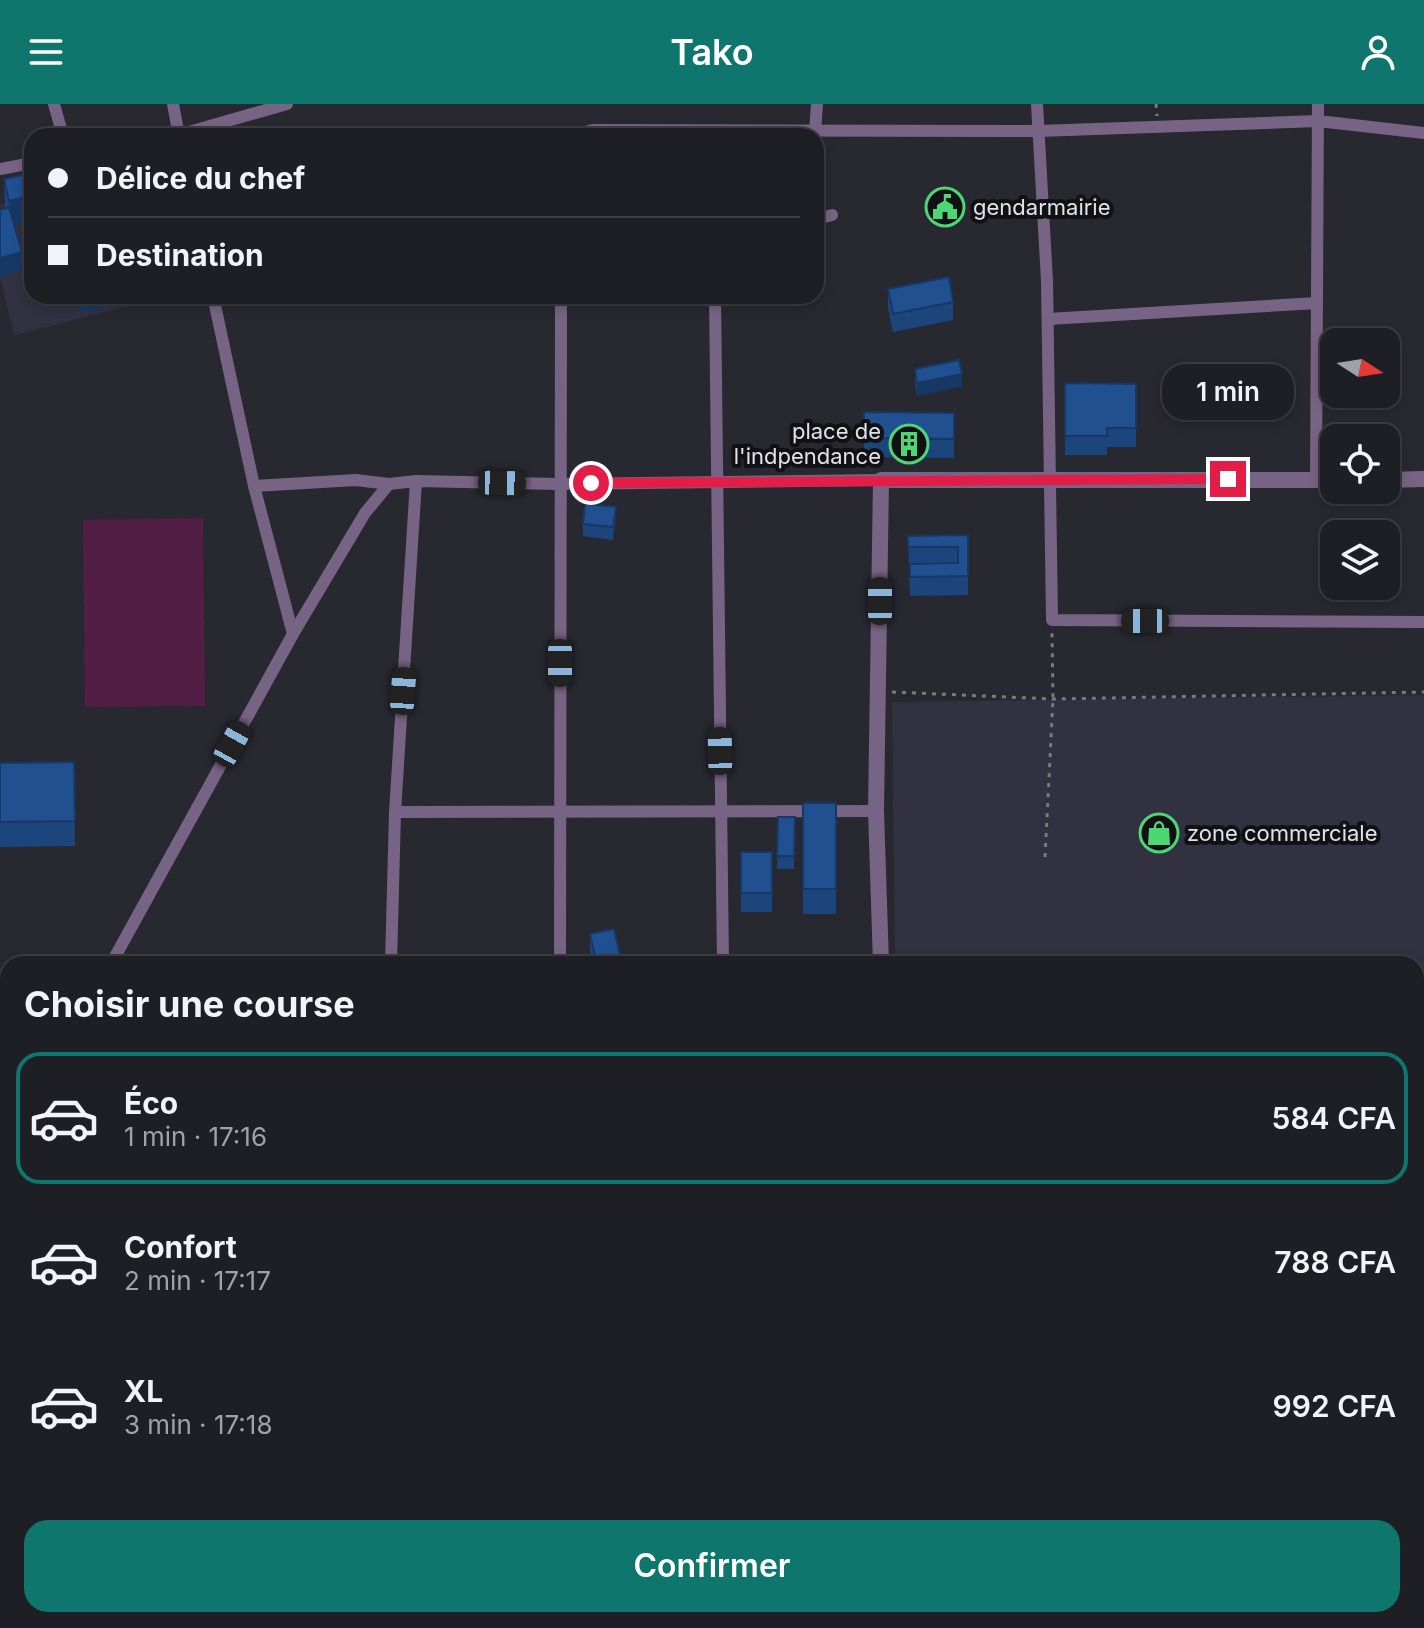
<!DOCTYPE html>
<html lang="fr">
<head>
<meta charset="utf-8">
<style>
	:root { --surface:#1e1e25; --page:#26272d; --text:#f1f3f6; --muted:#a1a2a7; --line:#3c3c42; --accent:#0f766e }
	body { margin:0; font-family:Inter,sans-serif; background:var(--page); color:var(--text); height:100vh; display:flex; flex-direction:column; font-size:30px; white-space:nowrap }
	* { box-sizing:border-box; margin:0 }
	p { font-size:26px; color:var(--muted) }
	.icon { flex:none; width:44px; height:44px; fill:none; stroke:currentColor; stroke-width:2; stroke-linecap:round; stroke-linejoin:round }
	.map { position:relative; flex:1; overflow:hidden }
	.sheet { position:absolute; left:0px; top:852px; width:1424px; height:672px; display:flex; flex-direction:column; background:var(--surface); border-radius:24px 24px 0 0; box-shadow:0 4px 12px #0003,0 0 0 2px var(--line) }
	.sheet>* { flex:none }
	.banner { position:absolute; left:24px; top:24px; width:800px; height:176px; border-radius:24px; box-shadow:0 4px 12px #0003,0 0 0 2px var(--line); display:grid; align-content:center; height:176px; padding:0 24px; background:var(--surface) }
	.needle { width:52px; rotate:102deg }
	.controls { position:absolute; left:1320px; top:224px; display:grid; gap:16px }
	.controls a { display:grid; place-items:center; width:80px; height:80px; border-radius:16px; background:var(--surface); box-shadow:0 4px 12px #0003,0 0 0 2px var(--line); font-size:40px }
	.end { position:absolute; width:36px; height:36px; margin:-18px; border:10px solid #e11d48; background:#fff; box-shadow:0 0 0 4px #fff }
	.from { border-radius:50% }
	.bubble { position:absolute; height:56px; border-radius:24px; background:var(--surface); box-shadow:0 4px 12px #0003,0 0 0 2px var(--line); font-size:26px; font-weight:600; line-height:56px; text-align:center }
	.car { position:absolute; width:24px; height:48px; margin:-24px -12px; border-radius:10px; box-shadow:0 0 6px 2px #0007; background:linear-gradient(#222 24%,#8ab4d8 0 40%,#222 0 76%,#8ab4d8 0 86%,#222 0) }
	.banner b { display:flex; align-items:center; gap:28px; height:76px; font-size:30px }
	.banner b+b { border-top:2px solid var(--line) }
	.banner i { width:20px; height:20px; background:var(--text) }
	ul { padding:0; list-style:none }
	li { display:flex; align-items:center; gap:24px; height:132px; margin:0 16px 12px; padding:0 8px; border:4px solid transparent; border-radius:24px }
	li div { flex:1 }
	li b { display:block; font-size:30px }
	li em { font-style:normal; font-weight:600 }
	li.current { border-color:var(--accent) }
	li>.icon { width:72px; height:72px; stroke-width:1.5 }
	h2 { padding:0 24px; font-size:36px; line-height:96px }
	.button { display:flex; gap:16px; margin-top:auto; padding:16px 24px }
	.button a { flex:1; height:92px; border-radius:24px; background:var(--accent); color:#fff; font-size:32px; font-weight:600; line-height:92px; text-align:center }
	header { display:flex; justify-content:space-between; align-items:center; height:104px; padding:0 24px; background:var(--accent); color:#fff; font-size:36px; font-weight:600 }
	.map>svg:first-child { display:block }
	.built { fill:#313141 }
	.green { fill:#521e46 }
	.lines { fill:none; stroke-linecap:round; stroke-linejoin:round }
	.path { stroke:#7a7a82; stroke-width:3; stroke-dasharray:4 6; stroke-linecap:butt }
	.minor { stroke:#776484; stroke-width:12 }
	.tertiary { stroke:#776484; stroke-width:16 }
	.primary { stroke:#c59fe0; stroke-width:20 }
	.wall { fill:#1c457c }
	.shaded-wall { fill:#173865 }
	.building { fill:#215090; stroke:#173865; stroke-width:2 }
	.route { stroke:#e11d48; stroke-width:10 }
	.labels { text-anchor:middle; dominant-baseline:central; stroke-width:8; stroke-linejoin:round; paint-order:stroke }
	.poi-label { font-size:22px; fill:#e1e2e8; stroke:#111115; text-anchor:start }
</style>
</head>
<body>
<header><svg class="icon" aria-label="menu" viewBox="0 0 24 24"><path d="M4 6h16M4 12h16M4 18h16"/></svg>Tako<svg class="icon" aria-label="person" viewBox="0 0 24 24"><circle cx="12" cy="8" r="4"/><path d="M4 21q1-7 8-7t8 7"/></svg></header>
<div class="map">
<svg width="1424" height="1524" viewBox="0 0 1424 1524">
	<rect width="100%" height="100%" fill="#282831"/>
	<g class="built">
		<path d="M32 93V192H169L14 231 0 173V101Z"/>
		<path d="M1424 591V940L1416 941V860H895L892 598Z"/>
	</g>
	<g class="green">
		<path d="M203 414 205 602 85 603 83 416Z"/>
		<path d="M61 1516H120L113 1524H58Z"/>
	</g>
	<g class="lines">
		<g class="path">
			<path d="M1156 0 1157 12"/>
			<path d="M892 588 1053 595 1424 588"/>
			<path d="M1045 753 1053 595 1052 529"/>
		</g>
		<g class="minor">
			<path d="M54 0 63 32"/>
			<path d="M173 0 179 32"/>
			<path d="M1037 0 1047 177 1052 516 1424 518"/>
			<path d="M815 29 817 0"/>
			<path d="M175 32 287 0"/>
			<path d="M571 32 593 26 1039 27 1318 17 1424 29"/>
			<path d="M0 65 32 59"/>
			<path d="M816 115 832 111"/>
			<path d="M213 192 254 382 293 530"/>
			<path d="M715 192 723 860"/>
			<path d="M1048 215 1317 199"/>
			<path d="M1316 376 1318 0"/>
			<path d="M254 382 356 376 389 380"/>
			<path d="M395 708 876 707"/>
			<path d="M111 860 293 530 365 409 389 380 416 377 559 380 881 376"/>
			<path d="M391 860 395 708 416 377"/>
			<path d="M560 860 561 192"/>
			<path d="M0 946H8"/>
			<path d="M1416 952H1424"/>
			<path d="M1416 1074H1424"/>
			<path d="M0 1118H8"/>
			<path d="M0 1281H8"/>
			<path d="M1416 1365 1424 1362"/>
			<path d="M239 1516 240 1524"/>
			<path d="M757 1516V1524"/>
			<path d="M927 1524 934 1516"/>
			<path d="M1158 1524 1159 1516"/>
		</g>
		<g class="tertiary">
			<path d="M1386 376 1424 375"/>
			<path d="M881 860 876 707 881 376H1334"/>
		</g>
		<g class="primary">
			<path d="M1416 1188 1424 1184"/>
			<path d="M0 1469H8"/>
		</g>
	</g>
	<g class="wall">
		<path d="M32 69V117L14 121 22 166 0 173V106L5 105 4 75Z"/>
		<path d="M888 185 953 198V216L893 228 888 204Z"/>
		<path d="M77 192H157L81 208Z"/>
		<path d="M915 265 962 282 917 292 915 278Z"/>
		<path d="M1065 279 1136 280V343H1107V351H1065Z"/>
		<path d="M864 308 954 309V354L864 353Z"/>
		<path d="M616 416 613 436 583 432V420Z"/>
		<path d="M968 431V491L910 492 908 432Z"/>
		<path d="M74 658 75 742 0 743V659Z"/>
		<rect x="803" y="699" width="33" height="111"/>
		<path d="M778 713H795L794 765H777Z"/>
		<rect x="741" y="748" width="31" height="60"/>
		<path d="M590 830 622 860H593L590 848Z"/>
		<rect x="357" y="1516" width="66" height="8"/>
	</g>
	<g class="shaded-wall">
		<path d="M32 92V117L9 122V97Z"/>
		<path d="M22 148V166L0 173V154Z"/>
		<path d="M81 192H157L81 208Z"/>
		<path d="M962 270V282L917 292V279Z"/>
		<path d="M616 403V416L613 436V423Z"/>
	</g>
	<g class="building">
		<path d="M32 69V92L9 97 4 75Z"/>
		<path d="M9 103 22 148 0 154V106Z"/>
		<path d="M949 173 953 198 893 210 888 185Z"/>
		<path d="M959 256 962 270 917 279 915 265Z"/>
		<path d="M1065 279 1136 280V324H1107V332H1065Z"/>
		<path d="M864 308 954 309V335L864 334Z"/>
		<path d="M585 400 616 403 613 423 583 420Z"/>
		<path d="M968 431V472L910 473V460L958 459V443H908V432Z"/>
		<path d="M74 658 75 717 0 718V659Z"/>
		<rect x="803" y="699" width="33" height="86"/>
		<path d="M778 713H795L794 752H777Z"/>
		<rect x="741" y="748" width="31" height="41"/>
		<path d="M614 825 622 860H597L590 830Z"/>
		<rect x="861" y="1523" width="43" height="1"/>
	</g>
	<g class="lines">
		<path class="route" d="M591 379 1228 375"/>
	</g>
	<defs>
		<g id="civic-ring" transform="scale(2)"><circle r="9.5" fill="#111115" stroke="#4dd676" stroke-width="1.5"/><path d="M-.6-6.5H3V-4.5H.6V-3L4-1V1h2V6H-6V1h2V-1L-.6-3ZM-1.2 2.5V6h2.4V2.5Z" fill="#4dd676"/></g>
		<g id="building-ring" transform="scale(2)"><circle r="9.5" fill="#111115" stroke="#4dd676" stroke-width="1.5"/><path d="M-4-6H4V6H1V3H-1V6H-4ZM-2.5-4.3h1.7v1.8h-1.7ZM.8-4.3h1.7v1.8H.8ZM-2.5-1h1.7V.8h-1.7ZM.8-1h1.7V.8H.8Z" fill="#4dd676"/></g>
		<g id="shop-ring" transform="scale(2)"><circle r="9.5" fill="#111115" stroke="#4dd676" stroke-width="1.5"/><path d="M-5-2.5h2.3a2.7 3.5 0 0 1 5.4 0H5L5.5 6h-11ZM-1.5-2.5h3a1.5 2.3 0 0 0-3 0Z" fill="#4dd676"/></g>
	</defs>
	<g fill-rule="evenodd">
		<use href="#civic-ring" x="945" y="103"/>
		<use href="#building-ring" x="909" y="340"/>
		<use href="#shop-ring" x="1159" y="729"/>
	</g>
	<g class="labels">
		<g class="poi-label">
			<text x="973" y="103">gendarmairie</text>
			<text x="881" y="327" text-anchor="end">place de<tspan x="881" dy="25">l'indpendance</tspan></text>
			<text x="1187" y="729">zone commerciale</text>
		</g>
	</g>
</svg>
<div class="controls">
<a><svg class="needle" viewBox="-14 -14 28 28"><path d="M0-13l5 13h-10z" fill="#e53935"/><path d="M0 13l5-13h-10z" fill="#a1a2a7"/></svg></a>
<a><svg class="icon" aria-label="locate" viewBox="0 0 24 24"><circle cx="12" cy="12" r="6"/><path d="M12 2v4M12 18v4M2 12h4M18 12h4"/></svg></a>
<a><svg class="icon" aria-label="layers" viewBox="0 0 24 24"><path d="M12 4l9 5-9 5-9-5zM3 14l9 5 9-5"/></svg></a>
</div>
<i class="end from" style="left:591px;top:379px"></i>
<i class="end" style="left:1228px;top:375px"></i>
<div class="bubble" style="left:1162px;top:260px;width:132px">1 min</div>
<i class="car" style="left:502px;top:379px;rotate:91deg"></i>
<i class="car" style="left:880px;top:497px;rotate:0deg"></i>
<i class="car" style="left:1145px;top:517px;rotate:270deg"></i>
<i class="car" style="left:560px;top:559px;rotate:180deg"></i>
<i class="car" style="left:403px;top:587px;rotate:4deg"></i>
<i class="car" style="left:232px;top:640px;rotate:29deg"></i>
<i class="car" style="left:720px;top:647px;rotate:359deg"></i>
<div class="banner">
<b><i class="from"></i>Délice du chef</b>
<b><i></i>Destination</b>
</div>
<section class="sheet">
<h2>Choisir une course</h2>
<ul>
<li class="current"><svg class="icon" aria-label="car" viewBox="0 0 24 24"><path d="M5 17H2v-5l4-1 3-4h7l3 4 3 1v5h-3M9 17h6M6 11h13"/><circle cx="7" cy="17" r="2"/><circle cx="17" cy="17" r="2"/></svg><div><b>Éco</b><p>1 min · 17:16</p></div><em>584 CFA</em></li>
<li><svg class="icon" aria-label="car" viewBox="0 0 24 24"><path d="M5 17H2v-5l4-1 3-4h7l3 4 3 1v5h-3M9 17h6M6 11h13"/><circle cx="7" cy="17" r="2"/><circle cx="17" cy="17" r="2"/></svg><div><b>Confort</b><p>2 min · 17:17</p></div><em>788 CFA</em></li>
<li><svg class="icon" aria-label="car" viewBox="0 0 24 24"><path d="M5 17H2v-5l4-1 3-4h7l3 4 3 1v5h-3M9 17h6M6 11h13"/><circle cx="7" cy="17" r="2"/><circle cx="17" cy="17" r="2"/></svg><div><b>XL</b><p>3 min · 17:18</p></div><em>992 CFA</em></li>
</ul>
<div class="button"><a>Confirmer</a></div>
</section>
</div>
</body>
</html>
